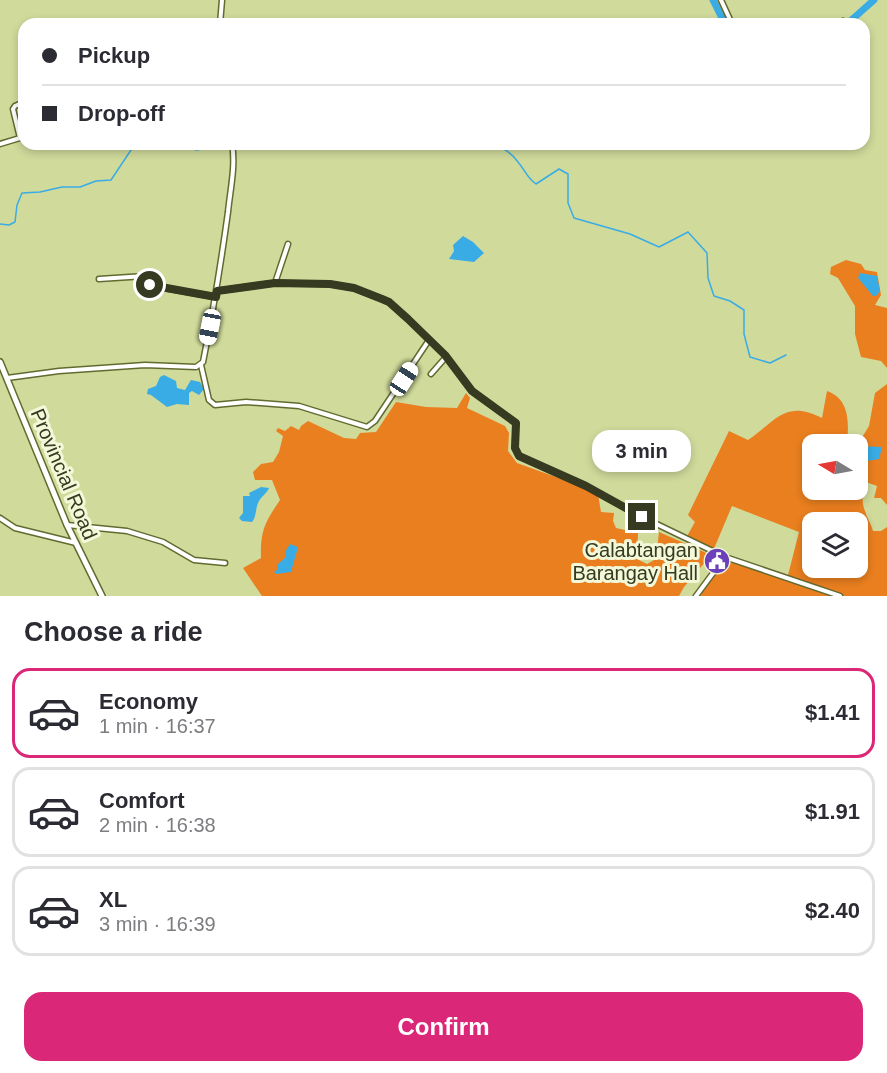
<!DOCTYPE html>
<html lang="en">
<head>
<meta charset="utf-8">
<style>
	:root { --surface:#fff; --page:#f2f2f3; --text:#2b2b33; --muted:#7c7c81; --line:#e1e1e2; --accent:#db2777 }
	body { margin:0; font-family:Helvetica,sans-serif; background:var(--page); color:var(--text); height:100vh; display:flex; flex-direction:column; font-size:22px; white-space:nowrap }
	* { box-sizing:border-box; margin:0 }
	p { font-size:20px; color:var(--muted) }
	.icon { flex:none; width:33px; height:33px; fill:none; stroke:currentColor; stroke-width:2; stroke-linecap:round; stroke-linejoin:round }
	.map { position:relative; height:596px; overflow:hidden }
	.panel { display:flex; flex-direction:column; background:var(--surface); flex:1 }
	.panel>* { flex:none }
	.hud { position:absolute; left:18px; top:18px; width:852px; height:132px; border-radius:18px; box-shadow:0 3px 9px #0003; display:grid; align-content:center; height:132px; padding:0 24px; background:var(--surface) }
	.needle { width:39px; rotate:280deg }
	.controls { position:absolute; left:802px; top:434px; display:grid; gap:12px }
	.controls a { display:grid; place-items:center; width:66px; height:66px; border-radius:12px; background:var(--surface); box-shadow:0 3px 9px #0003; font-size:30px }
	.end { position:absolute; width:27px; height:27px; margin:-14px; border:8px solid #363a21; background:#fff; box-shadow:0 0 0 3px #fff }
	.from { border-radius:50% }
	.bubble { position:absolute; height:42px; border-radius:18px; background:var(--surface); box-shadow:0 3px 9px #0003; font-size:20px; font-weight:600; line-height:42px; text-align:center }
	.car { position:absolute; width:18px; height:36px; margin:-18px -9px; border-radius:8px; box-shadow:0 0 4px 2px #0007; background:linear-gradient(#fff 24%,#345 0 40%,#fff 0 76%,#345 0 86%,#fff 0) }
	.hud b { display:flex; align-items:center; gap:21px; height:57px; font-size:22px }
	.hud b+b { border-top:2px solid var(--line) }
	.hud i { width:15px; height:15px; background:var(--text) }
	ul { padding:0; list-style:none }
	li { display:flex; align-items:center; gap:18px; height:90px; margin:0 12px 9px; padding:0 12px; border:3px solid var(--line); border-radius:18px }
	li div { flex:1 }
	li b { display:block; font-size:22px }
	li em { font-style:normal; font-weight:600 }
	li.on { border-color:var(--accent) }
	li>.icon { width:54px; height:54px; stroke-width:1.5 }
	h2 { padding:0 24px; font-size:27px; line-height:72px }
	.primary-button { display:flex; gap:12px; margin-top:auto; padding:12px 24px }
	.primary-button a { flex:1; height:69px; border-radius:18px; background:var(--accent); color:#fff; font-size:24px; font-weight:600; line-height:69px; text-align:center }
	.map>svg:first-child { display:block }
	.forest { fill:#ea7f1f; fill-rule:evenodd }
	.water { fill:#39ace6 }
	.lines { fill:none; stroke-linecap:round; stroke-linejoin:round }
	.stream { stroke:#39ace6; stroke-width:1.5 }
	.river { stroke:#39ace6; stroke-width:7 }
	.street-casing { stroke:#636a2f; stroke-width:7 }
	.secondary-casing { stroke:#636a2f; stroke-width:8 }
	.street { stroke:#fff; stroke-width:4 }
	.secondary { stroke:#fff; stroke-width:5 }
	.route { stroke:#363a21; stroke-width:8 }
	.labels { text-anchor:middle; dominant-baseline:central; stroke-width:6; stroke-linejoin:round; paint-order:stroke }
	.street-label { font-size:20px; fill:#363a21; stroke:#f2f8d8 }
	.poi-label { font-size:20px; fill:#363a21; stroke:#f2f8d8; text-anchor:end }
</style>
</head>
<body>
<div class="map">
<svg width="887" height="596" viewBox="0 0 887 596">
	<rect width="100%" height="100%" fill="#d0da9b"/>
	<g class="forest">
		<path d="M846 260 861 264 865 270 877 272 881 295 875 305 887 308V368L881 361 861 357 855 334V306L838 278 830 274 831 267Z"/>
		<path d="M887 384V505L881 498H874L877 486 866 482 859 476 864 465 867 463 858 459V444L869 426 875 393Z"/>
		<path d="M827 391C850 399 849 423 847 444H813V489H861C863 496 862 504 865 511 867 518 871 523 873 531H881L887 527V596H702L698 594 721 563 729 565 733 561 787 579 799 532 732 506 713 551 686 538 695 522 688 515 729 431 748 440C776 421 785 399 822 418ZM813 522H858V567H813Z"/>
		<path d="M466 393 470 398 467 408 505 426 509 433 508 451 517 463 578 485 598 494 601 512 614 513 613 521 616 528 638 533 637 559 647 564 656 559 659 532 711 555 684 587 679 596H262L243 568 261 558C260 531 265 522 280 500L272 480H255L253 472 261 464 273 462 279 452 283 436 276 431 278 428 285 431 291 426 299 430 301 426 308 421 344 438 356 439 360 433 376 432 396 402 426 407 457 408Z"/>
	</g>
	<g class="water">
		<path d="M463 236 473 242 484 253 474 262 449 259 454 251 453 245Z"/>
		<path d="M860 273 877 276 880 291 876 296H873L858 278Z"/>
		<path d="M164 375 176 381 177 388 185 390 191 380 200 382 204 389 199 395 192 391 189 393V405L177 404 167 407 151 395 147 394 148 389 156 386 160 377Z"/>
		<path d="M859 446 882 447 879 459 867 461 858 457Z"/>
		<path d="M261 487 269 488C267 493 262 496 259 501 255 508 257 516 252 522L242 521 239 518 243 513V496H250L249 493Z"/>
		<path d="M290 544 298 547 291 572 276 574 274 572 277 570 278 564 286 557 285 552Z"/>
	</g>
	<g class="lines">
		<g class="stream">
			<path d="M185 144 196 150 230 145"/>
			<path d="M495 144C504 149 512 153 518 162 525 170 527 178 536 184L559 169 568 174V203L574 218 630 234 659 247 688 232 707 253 708 278 714 296 730 301 744 310V334L750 357 770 363 786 355"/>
			<path d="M0 224 9 225 15 222 17 205 22 193 40 192 62 187H80L96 181 111 180 135 144"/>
		</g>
		<g class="river">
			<path d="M713 0 725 24"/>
			<path d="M847 24 874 0"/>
		</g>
		<g class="street-casing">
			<g id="street">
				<path d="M721 0 732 24"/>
				<path d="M220 24 222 0"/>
				<path d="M839 24 843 21"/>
				<path d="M0 144 20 138 13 109 15 106 24 102"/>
				<path d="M99 279 145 276 150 285 153 286 216 297"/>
				<path d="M275 283 288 244"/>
				<path d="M217 291 275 283 330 284 354 288 382 299 389 302 408 319 445 355 472 391 516 423 515 448 519 456 586 486 642 517 725 557 840 596"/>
				<path d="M201 365 209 400 215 405 246 402 299 406 367 427 375 421 429 340"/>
				<path d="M431 374 446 357"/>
				<path d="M7 378 59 371 145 365 196 367 203 362C213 312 221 263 228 212 230 191 236 165 232 144"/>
				<path d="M0 518 15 528 76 543"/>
				<path d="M67 525 127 531 163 542 194 560 225 563"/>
				<path d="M696 596 725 557"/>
			</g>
		</g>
		<g class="secondary-casing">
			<path id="secondary" d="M0 362 67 525 102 596"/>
		</g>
		<use href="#street" class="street"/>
		<use href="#secondary" class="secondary"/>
	</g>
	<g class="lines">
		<path class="route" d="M150 285 216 297 217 291 275 283 330 284 354 288 382 299 389 302 408 319 445 355 472 391 516 423 515 448 519 456 586 486 642 517"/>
	</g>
	<defs>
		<g id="civic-disc" transform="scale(1.35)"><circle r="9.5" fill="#6b40b8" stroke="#f2f8d8"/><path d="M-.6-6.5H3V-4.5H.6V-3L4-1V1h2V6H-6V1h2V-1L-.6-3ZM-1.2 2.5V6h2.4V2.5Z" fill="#fff"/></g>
	</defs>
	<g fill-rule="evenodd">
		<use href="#civic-disc" x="717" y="561"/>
	</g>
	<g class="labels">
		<g class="street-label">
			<text transform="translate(64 474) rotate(67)">Provincial Road</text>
		</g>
		<g class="poi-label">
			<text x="698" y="550">Calabtangan<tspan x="698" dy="23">Barangay Hall</tspan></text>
		</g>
	</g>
</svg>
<div class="controls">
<a><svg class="needle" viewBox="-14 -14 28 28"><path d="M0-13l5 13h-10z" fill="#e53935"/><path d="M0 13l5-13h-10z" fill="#7c7c81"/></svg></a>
<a><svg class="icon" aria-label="layers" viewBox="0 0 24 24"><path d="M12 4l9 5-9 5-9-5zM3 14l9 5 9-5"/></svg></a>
</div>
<i class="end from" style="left:150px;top:285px"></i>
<i class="end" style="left:642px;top:517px"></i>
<div class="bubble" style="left:592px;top:430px;width:99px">3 min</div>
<i class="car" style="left:210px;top:327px;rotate:191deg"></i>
<i class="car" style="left:404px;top:379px;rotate:33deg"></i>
<div class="hud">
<b><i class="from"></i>Pickup</b>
<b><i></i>Drop-off</b>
</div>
</div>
<section class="panel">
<h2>Choose a ride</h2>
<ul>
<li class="on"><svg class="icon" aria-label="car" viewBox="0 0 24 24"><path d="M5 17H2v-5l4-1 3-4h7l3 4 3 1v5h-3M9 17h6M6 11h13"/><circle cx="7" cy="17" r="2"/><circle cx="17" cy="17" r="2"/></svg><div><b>Economy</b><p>1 min · 16:37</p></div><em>$1.41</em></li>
<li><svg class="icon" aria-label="car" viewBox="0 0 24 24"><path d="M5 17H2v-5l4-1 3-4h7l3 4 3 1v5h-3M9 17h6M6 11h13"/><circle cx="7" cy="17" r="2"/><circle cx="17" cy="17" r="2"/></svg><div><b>Comfort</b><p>2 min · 16:38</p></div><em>$1.91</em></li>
<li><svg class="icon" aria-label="car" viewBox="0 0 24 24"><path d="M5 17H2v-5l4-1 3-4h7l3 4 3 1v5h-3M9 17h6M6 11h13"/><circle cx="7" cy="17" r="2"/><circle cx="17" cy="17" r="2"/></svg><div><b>XL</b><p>3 min · 16:39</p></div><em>$2.40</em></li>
</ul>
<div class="primary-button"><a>Confirm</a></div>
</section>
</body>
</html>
